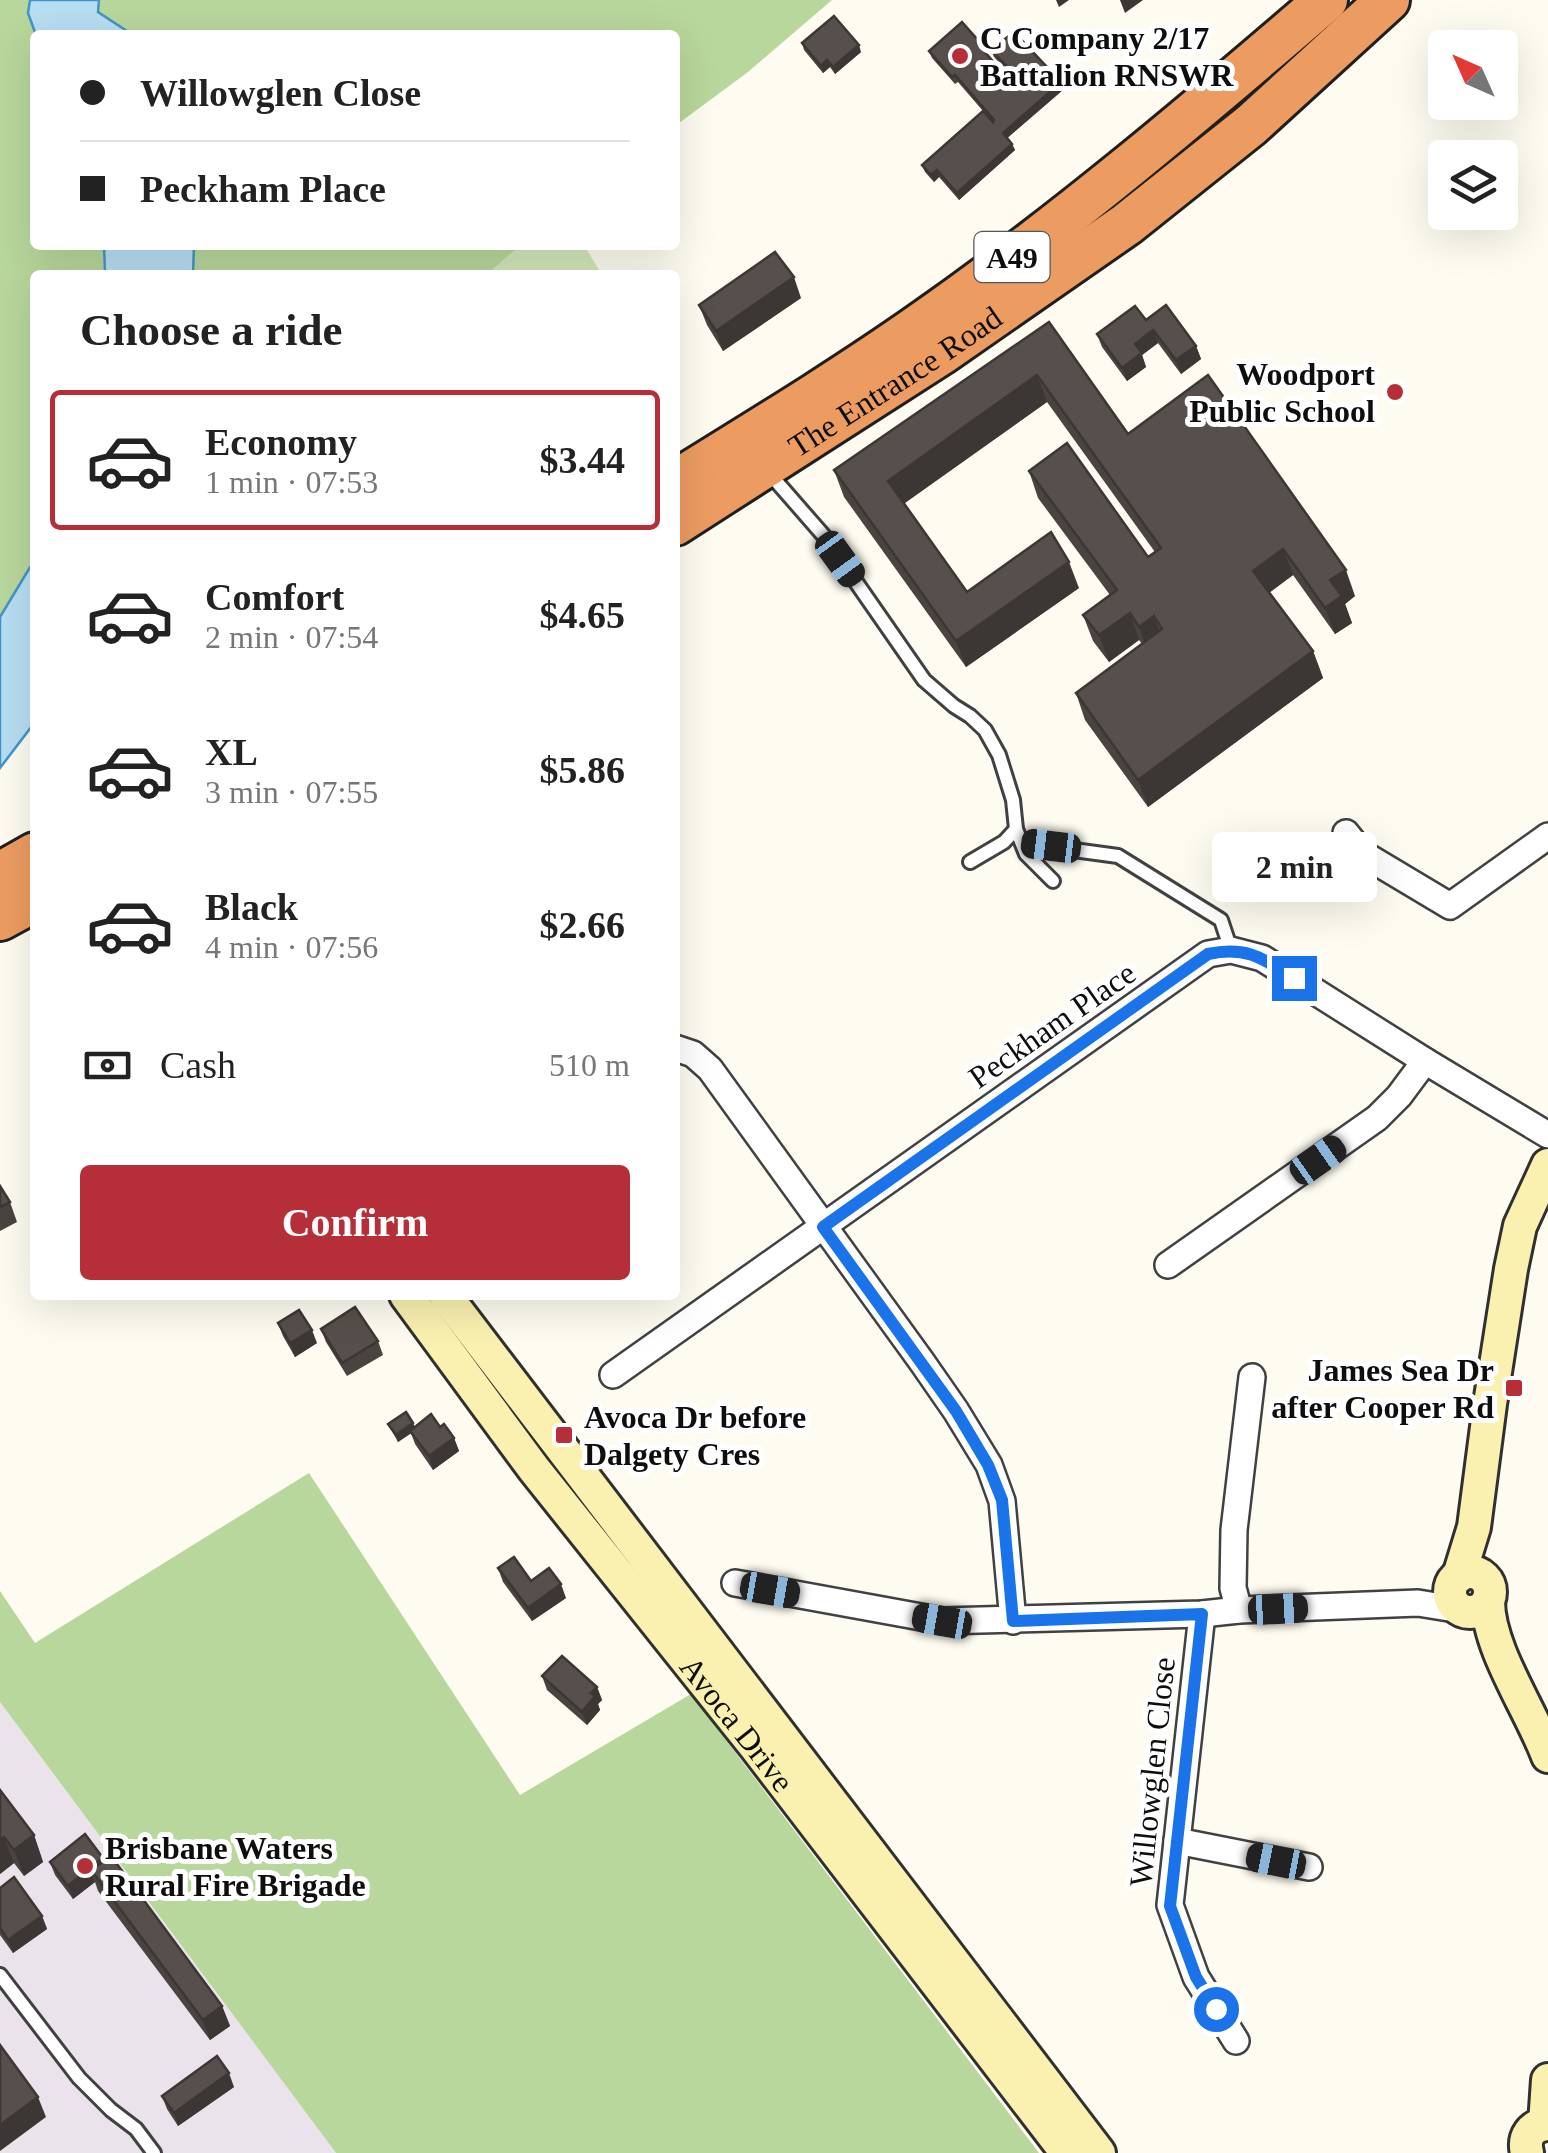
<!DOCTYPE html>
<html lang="en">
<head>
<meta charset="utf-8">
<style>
	:root { --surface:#fff; --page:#f2f2f2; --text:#222; --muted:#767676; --line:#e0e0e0; --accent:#b62e38 }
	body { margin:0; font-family:"Times New Roman",serif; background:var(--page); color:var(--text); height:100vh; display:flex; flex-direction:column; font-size:38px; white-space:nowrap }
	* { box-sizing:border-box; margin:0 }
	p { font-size:32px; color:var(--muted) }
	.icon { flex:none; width:55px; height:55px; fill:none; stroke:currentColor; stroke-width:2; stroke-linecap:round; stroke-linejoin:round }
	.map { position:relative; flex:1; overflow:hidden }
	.panel { position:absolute; left:30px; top:270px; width:650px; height:1030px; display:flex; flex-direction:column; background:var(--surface); border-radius:10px; box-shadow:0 10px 40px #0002 }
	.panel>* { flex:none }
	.hud { position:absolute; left:30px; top:30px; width:650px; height:220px; border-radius:10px; box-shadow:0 10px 40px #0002; display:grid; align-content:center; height:220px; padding:0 50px; background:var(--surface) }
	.needle { width:65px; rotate:315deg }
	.controls { position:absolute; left:1428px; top:30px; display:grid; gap:20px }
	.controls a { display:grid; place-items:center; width:90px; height:90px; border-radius:10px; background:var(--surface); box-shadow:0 10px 40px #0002; font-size:50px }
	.end { position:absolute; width:45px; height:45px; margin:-22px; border:12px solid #1a73e8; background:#fff; box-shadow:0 0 0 5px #fff }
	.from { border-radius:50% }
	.bubble { position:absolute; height:70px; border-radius:10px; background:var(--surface); box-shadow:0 10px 40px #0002; font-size:32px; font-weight:700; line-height:70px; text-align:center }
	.car { position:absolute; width:30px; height:60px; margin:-30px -15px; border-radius:12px; box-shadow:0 0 8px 2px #0007; background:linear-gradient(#222 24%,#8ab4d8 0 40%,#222 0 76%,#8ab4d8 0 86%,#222 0) }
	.hud b { display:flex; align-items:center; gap:35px; height:95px; font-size:38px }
	.hud b+b { border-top:2px solid var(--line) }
	.hud i { width:25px; height:25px; background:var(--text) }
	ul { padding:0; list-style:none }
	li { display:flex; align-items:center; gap:30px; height:140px; margin:0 20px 15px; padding:0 30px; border:5px solid transparent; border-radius:10px }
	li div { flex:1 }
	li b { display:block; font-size:38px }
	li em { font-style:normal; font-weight:700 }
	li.selected { border-color:var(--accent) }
	li>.icon { width:90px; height:90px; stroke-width:1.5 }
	h2 { padding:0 50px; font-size:45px; line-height:120px }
	.pay { display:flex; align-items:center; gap:25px; height:110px; padding:0 50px; font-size:38px }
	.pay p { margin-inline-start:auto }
	.primary-button { display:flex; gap:20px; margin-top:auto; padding:20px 50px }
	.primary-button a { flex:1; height:115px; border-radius:10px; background:var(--accent); color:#fff; font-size:40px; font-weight:700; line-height:115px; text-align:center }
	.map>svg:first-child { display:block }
	.industrial { fill:#ebe3ec }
	.green { fill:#d3e7bb }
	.forest { fill:#b8d79c }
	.water { fill:#b8def3; stroke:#4395c5; stroke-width:2.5 }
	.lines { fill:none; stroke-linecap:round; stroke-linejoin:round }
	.lane-casing { stroke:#414141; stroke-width:18 }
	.street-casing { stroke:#414141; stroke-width:30 }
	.secondary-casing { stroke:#303030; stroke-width:38 }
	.highway-casing { stroke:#1f1f1f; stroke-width:48 }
	.lane { stroke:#fff; stroke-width:12 }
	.street { stroke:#fff; stroke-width:25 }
	.secondary { stroke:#faf0af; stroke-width:32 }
	.highway { stroke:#ec9c61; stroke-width:42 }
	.wall { fill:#4a4440 }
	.shaded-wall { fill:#3c3734 }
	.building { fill:#564f4b; stroke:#3c3734; stroke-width:2.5 }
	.route { stroke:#1a73e8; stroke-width:12 }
	.poi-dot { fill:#b62e38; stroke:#fff; stroke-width:4 }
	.labels { text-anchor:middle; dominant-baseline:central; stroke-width:10; stroke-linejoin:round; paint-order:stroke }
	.shield { fill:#fff; stroke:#565656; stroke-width:2.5 }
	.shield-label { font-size:30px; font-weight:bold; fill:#0e0e0e }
	.poi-label { font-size:32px; font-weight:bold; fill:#0e0e0e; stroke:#fff; text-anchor:start }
	.street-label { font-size:32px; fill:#0e0e0e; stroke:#fff }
</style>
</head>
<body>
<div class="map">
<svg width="1548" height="2153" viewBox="0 0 1548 2153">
	<rect width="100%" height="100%" fill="#fefbf0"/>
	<path class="industrial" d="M0 1702 336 2153H0Z"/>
	<path class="green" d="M521 245H584L602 275H486Z"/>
	<g class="forest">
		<path d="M0 0H30L28 13 36 35 35 245H103L104 275H35V559L0 617Z"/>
		<path d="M99 0H832L748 72 675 126V35H133L97 12Z"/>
		<path d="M194 245H521L486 275H193Z"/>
		<path d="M309 1473 520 1795 691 1694 1039 2153H336L0 1702V1591L35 1643Z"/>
	</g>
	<g class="water">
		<path d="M30 0H99L98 12 133 35H36L28 13Z"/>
		<path d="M104 245H194L193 275H105Z"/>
		<path d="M35 559V722L0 768V617Z"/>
	</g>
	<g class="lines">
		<g class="lane-casing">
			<g id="lane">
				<path d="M769 473 824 536 924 680 954 706 970 716 985 730 999 755 1013 800 1016 829 1026 854 1053 881"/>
				<path d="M1022 843 1118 856 1221 920 1231 950"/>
				<path d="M970 862 1004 842 1016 829"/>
				<path d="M0 1975 79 2078 111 2110 136 2129 154 2153"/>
			</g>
		</g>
		<g class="street-casing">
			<g id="street">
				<path d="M1346 833 1363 854 1450 906 1548 836"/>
				<path d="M675 1048 693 1054 710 1069 922 1362 956 1411 989 1465 1002 1501 1013 1621"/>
				<path d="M1168 1265 1377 1118 1399 1096 1425 1061"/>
				<path d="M613 1375 1208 954 1231 950 1262 958 1425 1061 1548 1135"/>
				<path d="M735 1583 943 1621 1202 1614 1239 1610 1418 1603 1461 1610"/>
				<path d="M1239 1610 1233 1588 1234 1530 1252 1377"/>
				<path d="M1202 1614 1170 1905 1196 1977 1236 2041"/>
				<path d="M1177 1841 1309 1867"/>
			</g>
		</g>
		<g class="secondary-casing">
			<g id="secondary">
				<path id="s1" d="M406 1295 534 1469 755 1746 1067 2153"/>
				<path d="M445 1295 1099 2153"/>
				<circle cx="1470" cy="1592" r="20"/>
				<path d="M1459 1576 1474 1527 1490 1404 1511 1269 1520 1226 1548 1165"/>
				<path d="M1488 1601C1488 1649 1531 1710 1548 1756"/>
				<path d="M1545 2124 1548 2080"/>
				<path d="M1527 2153C1523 2137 1531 2125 1548 2124"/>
			</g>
		</g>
		<g class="highway-casing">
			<g id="highway">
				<path d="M675 482C759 430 843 379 924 322 1065 223 1196 112 1326 0"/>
				<path id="s2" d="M675 524 943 352 1127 224 1251 125 1388 0"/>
				<path d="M0 874 35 854"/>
				<path d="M0 919 35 900"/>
			</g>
		</g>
		<use href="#lane" class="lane"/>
		<use href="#street" class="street"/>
		<use href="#secondary" class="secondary"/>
		<use href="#highway" class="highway"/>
	</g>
	<g class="wall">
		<path d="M802 43 861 52 835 74 830 67 823 73 804 50Z"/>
		<path d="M991 50 1061 82 1064 89 1007 138 1012 144 1015 150 959 200 939 177 934 182 925 172 922 165 983 111 958 82 955 84 932 58 929 51 988 55 1008 78 1011 75 994 57Z"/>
		<path d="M801 298 723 351 707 325 699 305Z"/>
		<path d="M1146 320 1196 346 1201 359 1181 374 1158 343 1142 355 1146 367 1127 381 1102 347 1097 334Z"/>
		<path d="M1049 322 1128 434 1355 596 1345 604 1352 623 1335 634 1293 575 1269 593 1313 651 1323 678 1148 807 1085 720 1076 693 1142 644 1139 640 1109 662 1093 641 1083 615 1110 595 1038 498 1029 471 1148 557 1155 552 1047 402 904 503 967 592 1079 588 966 667 844 497 834 470Z"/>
		<path d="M0 1186 10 1202 17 1222 0 1231Z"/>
		<path d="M278 1323 317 1343 295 1357 283 1336Z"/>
		<path d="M321 1329 378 1341 383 1355 347 1376 326 1342Z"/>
		<path d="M413 1423 415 1427H440L454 1438 459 1451 433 1470 415 1444 411 1433 398 1442 388 1424Z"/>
		<path d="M498 1568 566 1598 532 1621 503 1582Z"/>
		<path d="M542 1676 597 1687 602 1700 598 1704 600 1710 587 1725 547 1690Z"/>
		<path d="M0 1790 34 1835 43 1862 24 1876 14 1863 0 1874Z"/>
		<path d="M104 1860 222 2006 230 2026 210 2040 98 1891 95 1882 73 1899 55 1875 50 1862Z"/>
		<path d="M0 1888 42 1916 47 1929 13 1953 0 1935Z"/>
		<path d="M234 2087 178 2126 167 2109 162 2096Z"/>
	</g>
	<g class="shaded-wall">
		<path d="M1056 0H1069L1059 7Z"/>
		<path d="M1120 0H1143L1125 13Z"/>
		<path d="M859 45 861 52 835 74 833 67Z"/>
		<path d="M827 60 830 67 823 73 821 66Z"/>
		<path d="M1061 82 1064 89 1005 140 1003 133Z"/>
		<path d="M1012 144 1015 150 959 200 957 193Z"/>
		<path d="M937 170 939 177 934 182 931 175Z"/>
		<path d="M794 277 801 298 723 351 716 331Z"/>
		<path d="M1153 330 1158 343 1142 355 1146 367 1127 381 1122 368 1135 344Z"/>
		<path d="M1196 346 1201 359 1181 374 1176 360Z"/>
		<path d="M1037 375 1047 402 898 508 888 481Z"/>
		<path d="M1283 549 1293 575 1262 598 1253 571Z"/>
		<path d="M1069 562 1079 588 966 667 956 641Z"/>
		<path d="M1346 570 1355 596 1345 604 1352 623 1335 634 1325 608 1330 580Z"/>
		<path d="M1130 613 1139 640 1109 662 1099 635Z"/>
		<path d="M1154 616 1163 643 1149 653 1139 627Z"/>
		<path d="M1313 651 1323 678 1148 807 1138 780Z"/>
		<path d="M312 1330 317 1343 295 1357 290 1343Z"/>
		<path d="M413 1423 416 1430 398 1442 396 1435Z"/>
		<path d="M454 1438 459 1451 433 1470 429 1456Z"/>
		<path d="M561 1584 566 1598 532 1621 528 1608Z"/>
		<path d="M597 1687 602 1700 598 1704 600 1710 587 1725 582 1712 591 1693Z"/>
		<path d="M34 1835 43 1862 24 1876 14 1850Z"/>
		<path d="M4 1837 14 1863 0 1874V1840Z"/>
		<path d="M103 1858 108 1872 91 1870 95 1882 73 1899 68 1886Z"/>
		<path d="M42 1916 47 1929 13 1953 8 1940Z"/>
		<path d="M222 2006 230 2026 210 2040 203 2020Z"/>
		<path d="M229 2073 234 2087 178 2126 174 2113Z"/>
		<path d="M38 2097 46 2117 0 2151V2125Z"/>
	</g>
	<g class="building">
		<path d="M834 16 859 45 833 67 827 60 821 66 802 43Z"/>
		<path d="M962 22 985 48 983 50 1008 78 1013 73 991 50 1014 32 1061 82 1003 133 1012 144 957 193 937 170 931 175 922 165 983 111 993 122 994 120 955 75 952 77 929 51Z"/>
		<path d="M775 252 794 277 716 331 699 305Z"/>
		<path d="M1166 305 1196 346 1176 360 1153 330 1135 344 1142 353 1122 368 1097 334 1135 306 1146 320Z"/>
		<path d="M1049 322 1128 434 1208 375 1346 570 1330 580 1342 596 1325 608 1283 549 1253 571 1313 651 1138 780 1076 693 1162 629 1154 616 1139 627 1130 613 1099 635 1083 615 1117 590 1029 471 1067 443 1148 557 1161 548 1037 375 888 481 967 592 1051 532 1069 562 956 641 834 470Z"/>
		<path d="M0 1186 10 1202 0 1207Z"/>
		<path d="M355 1307 378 1341 342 1363 321 1329Z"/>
		<path d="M299 1310 312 1330 290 1343 278 1323Z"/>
		<path d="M406 1412 413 1423 396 1435 388 1424Z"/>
		<path d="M431 1414 440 1427 444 1424 454 1438 429 1456 410 1431Z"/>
		<path d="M514 1557 531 1581 549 1568 561 1584 528 1608 498 1568Z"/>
		<path d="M562 1656 597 1687 591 1693 595 1696 582 1712 542 1676Z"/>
		<path d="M0 1790 34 1835 14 1850 4 1837 0 1840Z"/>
		<path d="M85 1834 103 1858 68 1886 50 1862Z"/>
		<path d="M111 1856 222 2006 203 2020 91 1870Z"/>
		<path d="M14 1877 42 1916 8 1940 0 1928V1888Z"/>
		<path d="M0 2045 38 2097 0 2125Z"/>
		<path d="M217 2056 229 2073 174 2113 162 2096Z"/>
	</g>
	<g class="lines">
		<path class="route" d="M1216 2009 1196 1977 1170 1906 1202 1614 1013 1621 1002 1500 988 1465 956 1411 823 1227 1208 954C1247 946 1262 958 1294 978"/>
	</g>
	<g class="poi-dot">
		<circle cx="960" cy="56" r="10"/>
		<circle cx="1395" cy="392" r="10"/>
		<rect x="1504" y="1378" width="20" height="20" rx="5"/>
		<rect x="554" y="1425" width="20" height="20" rx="5"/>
		<circle cx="85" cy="1866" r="10"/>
	</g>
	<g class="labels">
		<rect class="shield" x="974.5" y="232" width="75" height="50" rx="8"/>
		<g class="shield-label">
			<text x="1012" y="257">A49</text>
		</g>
		<g class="poi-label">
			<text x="980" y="38">C Company 2/17<tspan x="980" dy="37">Battalion RNSWR</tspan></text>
			<text x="1375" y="374" text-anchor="end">Woodport<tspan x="1375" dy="37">Public School</tspan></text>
			<text x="1494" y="1370" text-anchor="end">James Sea Dr<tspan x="1494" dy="37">after Cooper Rd</tspan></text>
			<text x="584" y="1417">Avoca Dr before<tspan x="584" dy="37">Dalgety Cres</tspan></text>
			<text x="105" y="1848">Brisbane Waters<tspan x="105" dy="37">Rural Fire Brigade</tspan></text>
		</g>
		<g class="street-label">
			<text stroke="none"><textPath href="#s2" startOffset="262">The Entrance Road</textPath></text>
			<text transform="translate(1052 1025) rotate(-35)">Peckham Place</text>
			<text stroke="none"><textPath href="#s1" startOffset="542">Avoca Drive</textPath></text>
			<text transform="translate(1152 1772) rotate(-84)">Willowglen Close</text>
		</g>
	</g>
</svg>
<div class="controls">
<a><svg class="needle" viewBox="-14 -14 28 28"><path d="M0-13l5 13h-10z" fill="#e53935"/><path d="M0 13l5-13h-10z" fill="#767676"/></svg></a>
<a><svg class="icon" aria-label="layers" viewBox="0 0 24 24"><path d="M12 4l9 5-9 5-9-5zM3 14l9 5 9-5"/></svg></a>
</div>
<i class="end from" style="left:1216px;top:2009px"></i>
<i class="end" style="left:1294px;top:978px"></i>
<div class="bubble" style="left:1212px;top:832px;width:165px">2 min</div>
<i class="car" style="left:840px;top:559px;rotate:144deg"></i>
<i class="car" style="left:1051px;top:846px;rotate:277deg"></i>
<i class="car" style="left:1318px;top:1160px;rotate:55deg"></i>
<i class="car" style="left:770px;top:1590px;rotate:100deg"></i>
<i class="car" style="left:1278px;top:1609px;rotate:87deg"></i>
<i class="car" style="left:942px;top:1621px;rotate:280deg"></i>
<i class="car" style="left:1276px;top:1861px;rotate:281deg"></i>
<div class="hud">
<b><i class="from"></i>Willowglen Close</b>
<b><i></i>Peckham Place</b>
</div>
<section class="panel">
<h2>Choose a ride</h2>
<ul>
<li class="selected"><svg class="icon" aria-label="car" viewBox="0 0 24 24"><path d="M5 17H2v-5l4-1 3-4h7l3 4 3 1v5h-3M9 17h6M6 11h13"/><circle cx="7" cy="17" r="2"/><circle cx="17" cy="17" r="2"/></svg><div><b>Economy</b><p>1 min · 07:53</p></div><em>$3.44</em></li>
<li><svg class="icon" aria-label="car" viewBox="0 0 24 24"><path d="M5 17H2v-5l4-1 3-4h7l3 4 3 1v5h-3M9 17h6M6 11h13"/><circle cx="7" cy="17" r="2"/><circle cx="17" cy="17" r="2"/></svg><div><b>Comfort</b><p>2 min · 07:54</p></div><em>$4.65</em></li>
<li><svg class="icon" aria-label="car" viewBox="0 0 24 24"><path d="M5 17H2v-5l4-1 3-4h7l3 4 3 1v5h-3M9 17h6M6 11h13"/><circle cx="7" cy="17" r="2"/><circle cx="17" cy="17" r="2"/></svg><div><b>XL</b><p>3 min · 07:55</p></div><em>$5.86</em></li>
<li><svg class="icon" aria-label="car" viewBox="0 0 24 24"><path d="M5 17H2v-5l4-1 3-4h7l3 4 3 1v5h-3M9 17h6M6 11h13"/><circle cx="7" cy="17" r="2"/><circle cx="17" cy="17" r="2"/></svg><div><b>Black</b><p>4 min · 07:56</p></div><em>$2.66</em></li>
</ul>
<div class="pay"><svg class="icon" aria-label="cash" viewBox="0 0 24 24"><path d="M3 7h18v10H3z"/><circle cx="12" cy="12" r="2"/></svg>Cash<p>510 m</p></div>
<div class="primary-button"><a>Confirm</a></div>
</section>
</div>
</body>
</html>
